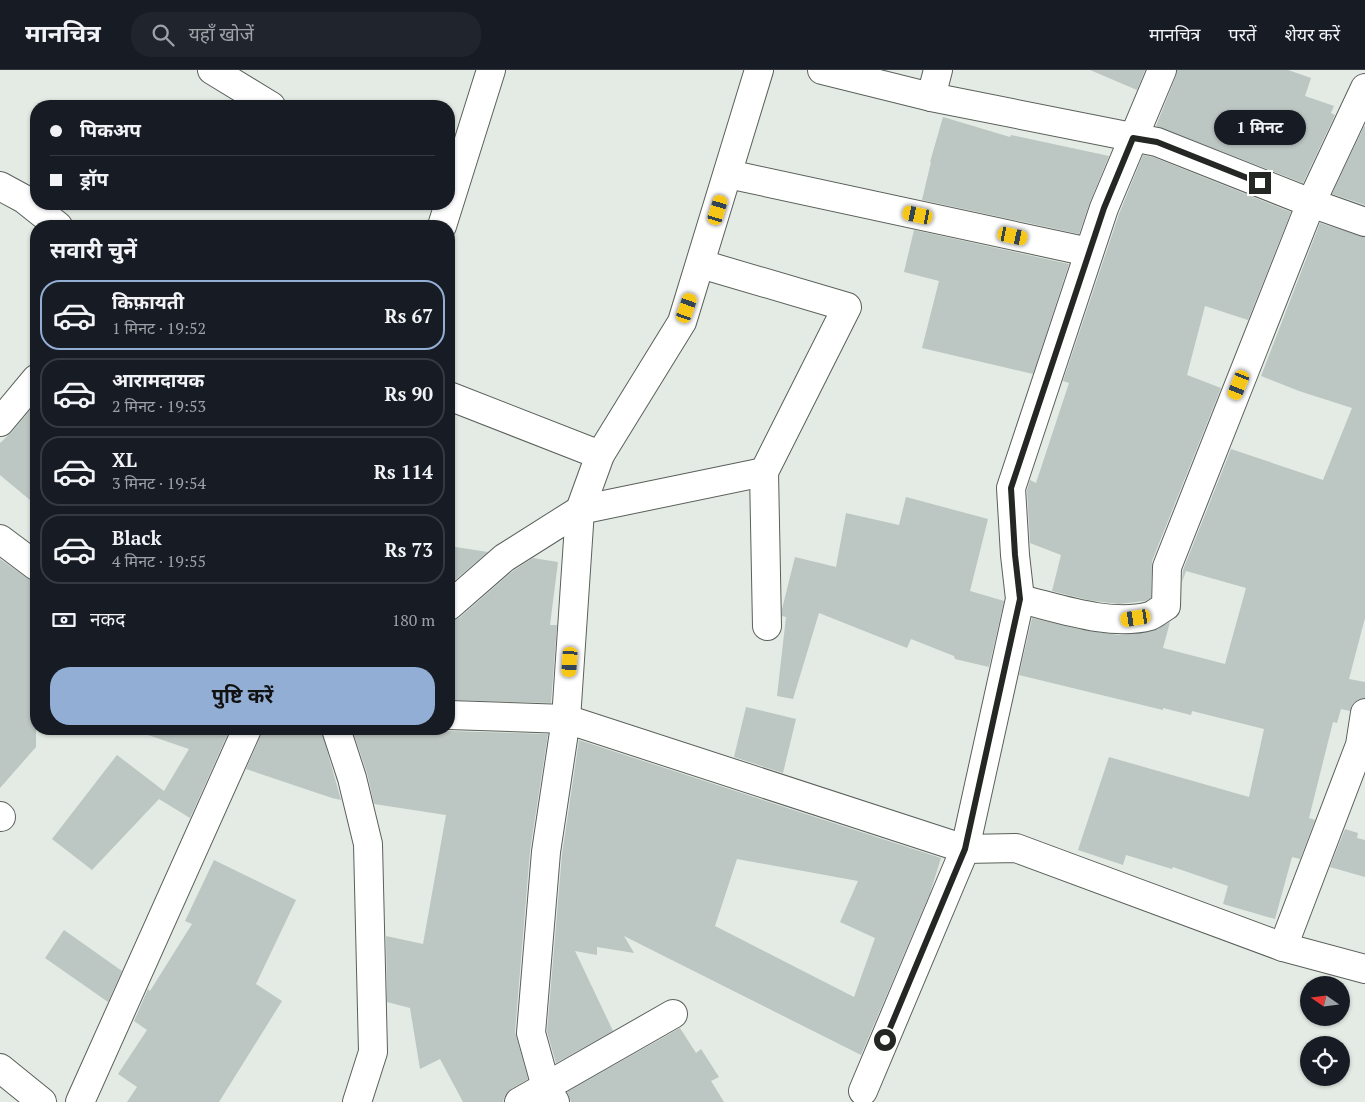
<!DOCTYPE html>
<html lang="hi">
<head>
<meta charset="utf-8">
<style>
	:root { --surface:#171b24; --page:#20242c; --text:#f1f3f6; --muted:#9ea1a6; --line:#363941; --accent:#92aed5 }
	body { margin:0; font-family:"PT Serif","Noto Sans Devanagari",serif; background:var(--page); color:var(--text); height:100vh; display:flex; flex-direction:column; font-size:19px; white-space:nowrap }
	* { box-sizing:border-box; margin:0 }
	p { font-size:16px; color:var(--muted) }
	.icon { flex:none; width:28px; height:28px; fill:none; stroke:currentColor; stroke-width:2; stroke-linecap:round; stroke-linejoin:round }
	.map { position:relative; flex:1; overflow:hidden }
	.side { position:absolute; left:30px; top:150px; width:425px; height:515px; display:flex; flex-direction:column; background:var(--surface); border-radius:20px; box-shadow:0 1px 4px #0004 }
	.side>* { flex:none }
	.guide { position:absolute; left:30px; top:30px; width:425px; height:110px; border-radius:20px; box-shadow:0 1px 4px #0004; display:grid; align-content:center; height:110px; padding:0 20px; background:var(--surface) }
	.needle { width:32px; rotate:284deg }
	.buttons { position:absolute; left:1300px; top:906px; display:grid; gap:10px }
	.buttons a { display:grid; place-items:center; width:50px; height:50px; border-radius:50%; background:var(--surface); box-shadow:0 1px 4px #0004; font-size:25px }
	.end { position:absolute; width:22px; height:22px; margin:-11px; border:6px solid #242724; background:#fff; box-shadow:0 0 0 2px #fff }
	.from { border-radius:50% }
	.bubble { position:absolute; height:35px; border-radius:18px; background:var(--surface); box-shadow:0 1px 4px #0004; font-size:16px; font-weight:700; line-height:35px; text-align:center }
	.car { position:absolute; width:15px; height:30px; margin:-15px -8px; border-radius:6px; box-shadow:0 0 4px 1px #0007; background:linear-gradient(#f5c518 24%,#345 0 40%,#f5c518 0 76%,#345 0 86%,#f5c518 0) }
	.guide b { display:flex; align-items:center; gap:18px; height:48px; font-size:19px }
	.guide b+b { border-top:1px solid var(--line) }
	.guide i { width:12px; height:12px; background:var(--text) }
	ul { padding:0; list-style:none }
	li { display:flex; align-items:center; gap:15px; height:70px; margin:0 10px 8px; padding:0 10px; border:2px solid var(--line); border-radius:20px }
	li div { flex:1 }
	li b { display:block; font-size:19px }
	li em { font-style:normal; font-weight:700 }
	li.on { border-color:var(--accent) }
	li>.icon { width:45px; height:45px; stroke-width:1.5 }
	h2 { padding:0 20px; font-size:22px; line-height:60px }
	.pay { display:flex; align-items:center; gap:12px; height:55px; padding:0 20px; font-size:19px }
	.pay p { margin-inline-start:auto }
	.action { display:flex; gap:10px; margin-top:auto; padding:10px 20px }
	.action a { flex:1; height:58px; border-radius:20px; background:var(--accent); color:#111; font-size:20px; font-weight:700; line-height:58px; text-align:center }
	header { display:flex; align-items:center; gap:30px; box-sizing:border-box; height:70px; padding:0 25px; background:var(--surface); border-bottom:1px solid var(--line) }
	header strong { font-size:24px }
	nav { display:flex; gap:28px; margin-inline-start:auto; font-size:18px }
	.search { width:350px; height:45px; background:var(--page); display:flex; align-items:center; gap:12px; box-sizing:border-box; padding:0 18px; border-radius:20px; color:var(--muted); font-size:19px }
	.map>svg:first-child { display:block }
	.building { fill:#bcc6c2; fill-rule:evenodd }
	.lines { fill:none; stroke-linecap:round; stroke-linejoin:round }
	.minor-casing { stroke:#5a605a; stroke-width:30 }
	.minor { stroke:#fff; stroke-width:28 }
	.route { stroke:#242724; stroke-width:6 }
</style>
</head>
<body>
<header>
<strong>मानचित्र</strong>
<div class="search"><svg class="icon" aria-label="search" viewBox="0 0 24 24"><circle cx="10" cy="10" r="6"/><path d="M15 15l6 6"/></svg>यहाँ खोजें</div>
<nav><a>मानचित्र</a><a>परतें</a><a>शेयर करें</a></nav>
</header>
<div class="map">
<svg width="1365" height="1032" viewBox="0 0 1365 1032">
	<rect width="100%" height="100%" fill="#e3ebe4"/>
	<g class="building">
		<path d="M1090 0H1145L1137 20Z"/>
		<path d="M1177 0H1288L1311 8 1305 26 1334 36 1331 43 1335 45 1303 113 1156 56 1176 6Z"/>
		<path d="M943 47 1010 67 1011 65 1109 86 1090 132 1079 164 922 130 931 92H930Z"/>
		<path d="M1364 56H1365V135L1332 124Z"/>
		<path d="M1143 85 1153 87 1291 142 1248 250 1205 236 1187 305 1221 318 1152 491 1151 528 1145 531 1119 534 1088 530 1052 521 1061 485 1030 473 1027 420 1030 410 1036 413 1069 313 1063 311 1119 144Z"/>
		<path d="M1320 153 1365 167V548L1349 609 1365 612V628L1359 629 1353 633 1350 641 1341 639 1337 653 1333 652 1309 748 1315 750 1300 789 1292 787 1275 849 1223 834 1228 816 1173 797 1172 799 1126 785 1123 795 1078 780 1109 687 1249 727 1264 659 1192 641 1191 645 1163 638V640L1019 605 1032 548 1082 560 1119 565 1153 561 1170 552 1163 578 1225 594 1246 518 1186 501 1182 512 1183 500 1231 379 1323 410 1352 338 1299 321 1261 306Z"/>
		<path d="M914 160 1069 194 1033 304 922 278 939 211 904 202Z"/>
		<path d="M36 333V435L0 405V373L12 362Z"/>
		<path d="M906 427 988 449 970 521 1004 531 989 597 955 589 954 586 911 569 907 578 819 543 793 629 777 626 786 547 782 546V539L795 487 836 497 846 443 899 455Z"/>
		<path d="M449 476 488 482 449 515Z"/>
		<path d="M533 488 558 492 550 555H557L551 633 449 630V551L459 548 513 501Z"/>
		<path d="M0 489 27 508 36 511V677L0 718Z"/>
		<path d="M746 637 796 649 783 703 734 687Z"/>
		<path d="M146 659H230L190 748 159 729 92 800 52 769 117 685 164 721 189 679 145 664Z"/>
		<path d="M262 659H321L341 730 332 728 246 699 261 665Z"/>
		<path d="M352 659H442L448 661 548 664 530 781 515 962 528 1009 511 1019 505 1025 503 1032H463L440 989 420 999 410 938 387 932 386 866 423 874 446 745 374 734 367 703Z"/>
		<path d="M579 670 941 788 930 823 861 985 624 866 634 883 597 877V885L575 881 613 961 556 993 547 962 562 784ZM737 789 858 811 840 852 875 868 854 927 715 856Z"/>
		<path d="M1345 759 1358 763 1357 768 1365 770V807L1330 797Z"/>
		<path d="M214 790 296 830 256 914 282 931 219 1032H127L137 1017 118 1004 147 960 134 951 148 919 150 921 192 854 185 851Z"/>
		<path d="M64 860 122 901 108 932 45 888Z"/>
		<path d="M680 958 696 983 701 979 719 1007 711 1011 724 1032H571L567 1022Z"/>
	</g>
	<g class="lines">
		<g class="minor-casing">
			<g id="minor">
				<path d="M212 0 271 36"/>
				<path d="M822 0 931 27 1157 72 1311 133 1365 152"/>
				<path d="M931 27 938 0"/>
				<path d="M728 104 1089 182"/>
				<path d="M0 116 24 129 58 156"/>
				<path d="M442 156 491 0"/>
				<path d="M701 194 847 237 764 402 767 556"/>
				<path d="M449 326 600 385"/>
				<path d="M0 352 36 309"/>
				<path d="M0 469 36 496"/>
				<path d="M1020 529C1058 538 1111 557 1150 546 1155 544 1161 539 1166 536L1167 497 1311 133 1365 18"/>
				<path d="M449 536 504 488 580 440 764 402"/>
				<path d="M449 645 566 649 965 779 1016 778 1283 877 1365 899"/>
				<path d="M336 659 352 708 368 774 373 982 357 1032"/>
				<path d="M0 746 1 747"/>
				<path d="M1283 877 1360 675 1365 643"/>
				<path d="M0 998 42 1032"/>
				<path d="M863 1021 965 779 1020 529 1015 485 1011 418 1104 138 1162 0"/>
				<path d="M80 1032 247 659"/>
				<path d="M519 1032 673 944"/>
				<path d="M555 1032 546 1017 531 963 546 782 566 649 580 440 600 385 682 252 759 0"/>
			</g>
		</g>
		<use href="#minor" class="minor"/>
	</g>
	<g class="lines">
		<path class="route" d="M885 970 965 779 1020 529 1015 485 1011 418 1104 138 1133 68 1157 72 1260 113"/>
	</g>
</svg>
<div class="buttons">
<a><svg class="needle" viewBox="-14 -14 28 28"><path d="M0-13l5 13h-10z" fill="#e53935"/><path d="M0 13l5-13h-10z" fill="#9ea1a6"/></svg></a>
<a><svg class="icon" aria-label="locate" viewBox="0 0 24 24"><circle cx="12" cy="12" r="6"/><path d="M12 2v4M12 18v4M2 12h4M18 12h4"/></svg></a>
</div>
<i class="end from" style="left:885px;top:970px"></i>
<i class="end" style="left:1260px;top:113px"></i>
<div class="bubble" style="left:1214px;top:40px;width:92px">1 मिनट</div>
<i class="car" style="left:718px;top:140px;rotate:17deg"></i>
<i class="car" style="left:918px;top:145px;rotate:282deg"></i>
<i class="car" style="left:1013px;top:166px;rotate:102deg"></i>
<i class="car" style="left:687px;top:238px;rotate:19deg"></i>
<i class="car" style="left:1239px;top:315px;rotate:202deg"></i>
<i class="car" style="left:1136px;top:548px;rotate:261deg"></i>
<i class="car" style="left:570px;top:592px;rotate:184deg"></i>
<div class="guide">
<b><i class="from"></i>पिकअप</b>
<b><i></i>ड्रॉप</b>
</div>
<section class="side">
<h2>सवारी चुनें</h2>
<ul>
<li class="on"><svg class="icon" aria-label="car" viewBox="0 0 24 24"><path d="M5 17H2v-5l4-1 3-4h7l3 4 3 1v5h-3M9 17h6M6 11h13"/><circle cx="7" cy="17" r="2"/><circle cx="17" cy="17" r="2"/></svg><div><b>किफ़ायती</b><p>1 मिनट · 19:52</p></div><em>Rs 67</em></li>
<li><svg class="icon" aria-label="car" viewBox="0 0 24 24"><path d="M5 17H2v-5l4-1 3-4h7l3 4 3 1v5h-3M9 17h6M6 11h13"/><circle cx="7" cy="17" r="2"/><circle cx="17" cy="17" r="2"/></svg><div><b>आरामदायक</b><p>2 मिनट · 19:53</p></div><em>Rs 90</em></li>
<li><svg class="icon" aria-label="car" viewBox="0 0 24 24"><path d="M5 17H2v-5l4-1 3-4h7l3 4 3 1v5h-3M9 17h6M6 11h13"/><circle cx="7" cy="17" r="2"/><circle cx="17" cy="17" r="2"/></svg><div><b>XL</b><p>3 मिनट · 19:54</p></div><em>Rs 114</em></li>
<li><svg class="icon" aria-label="car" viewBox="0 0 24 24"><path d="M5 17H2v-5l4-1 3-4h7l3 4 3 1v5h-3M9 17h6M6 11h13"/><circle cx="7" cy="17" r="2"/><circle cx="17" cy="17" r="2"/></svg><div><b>Black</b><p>4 मिनट · 19:55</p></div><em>Rs 73</em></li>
</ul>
<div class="pay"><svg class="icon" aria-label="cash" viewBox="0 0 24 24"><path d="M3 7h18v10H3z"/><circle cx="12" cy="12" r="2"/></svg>नकद<p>180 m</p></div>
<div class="action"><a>पुष्टि करें</a></div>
</section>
</div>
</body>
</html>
